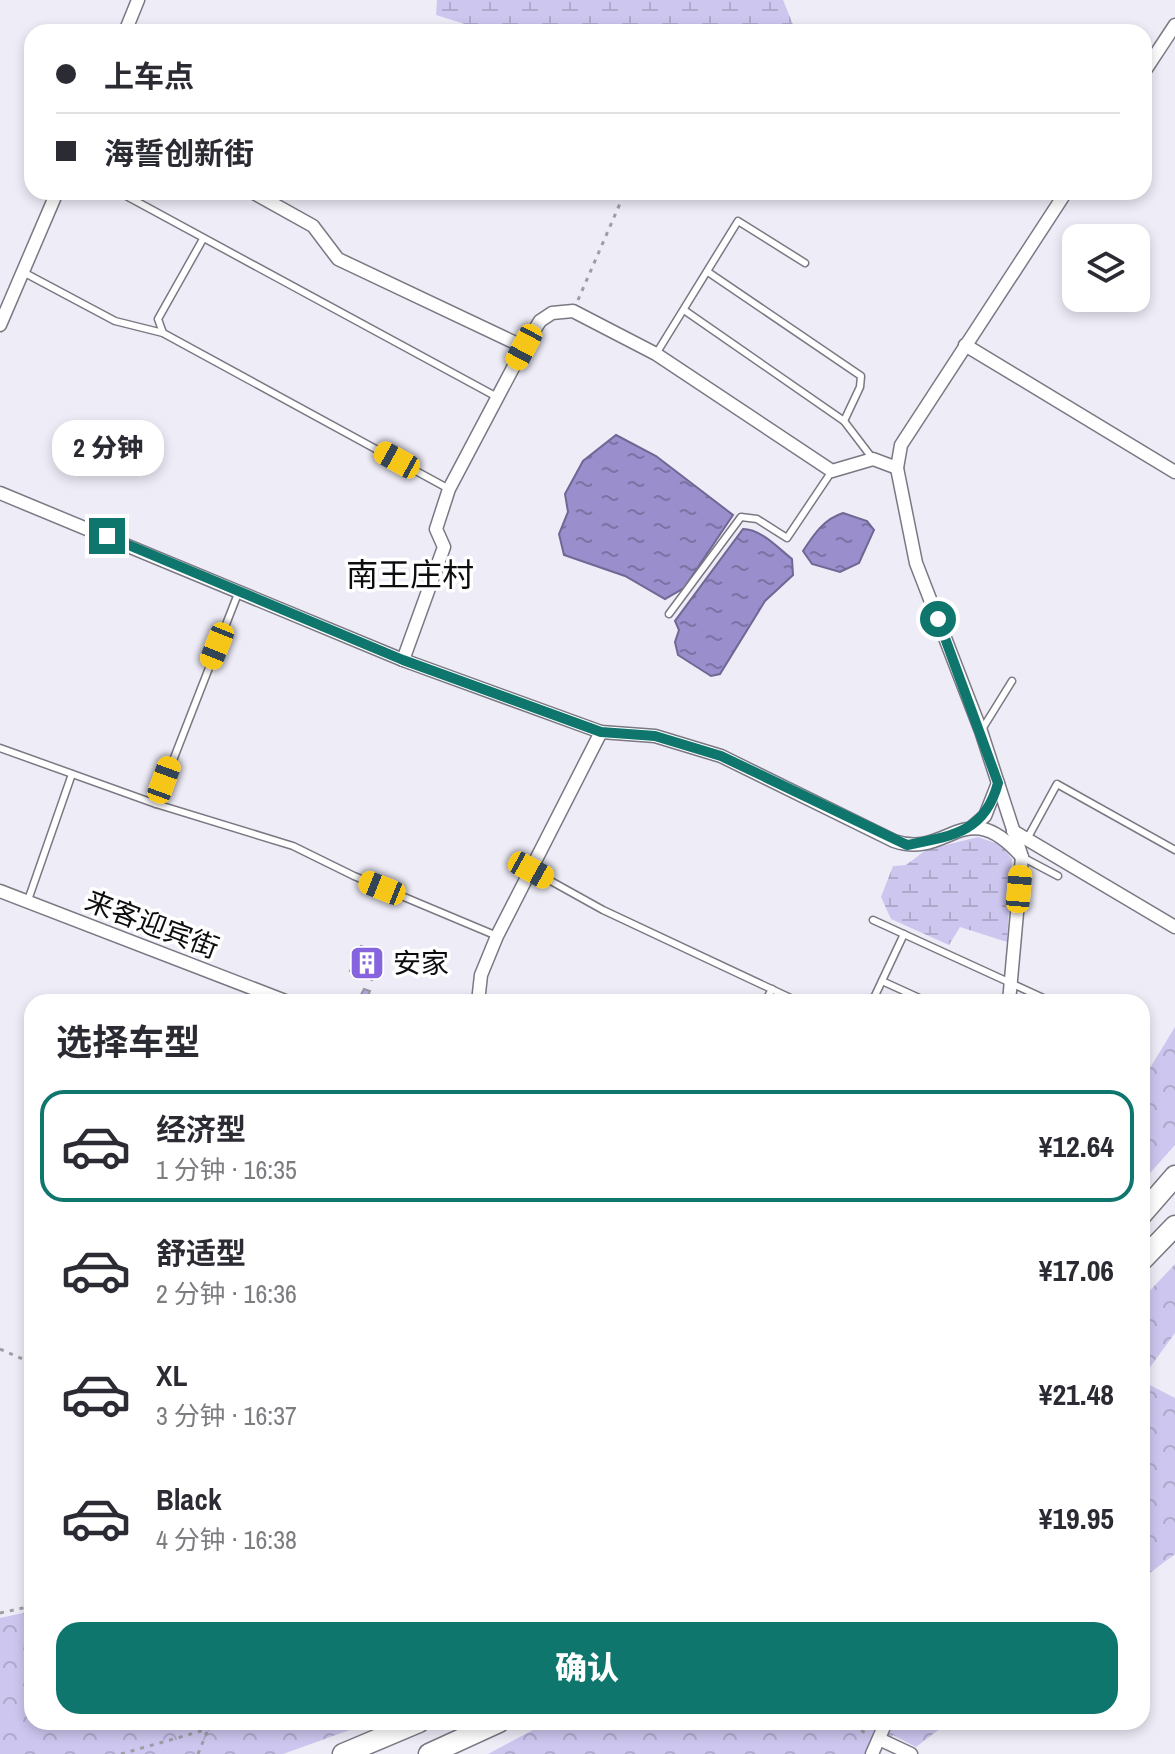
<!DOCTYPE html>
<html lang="zh">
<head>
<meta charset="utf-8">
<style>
	:root { --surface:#fff; --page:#f2f2f3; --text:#2b2b33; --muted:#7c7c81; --line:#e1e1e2; --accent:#0f766e }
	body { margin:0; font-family:"Archivo Narrow","Noto Sans SC",sans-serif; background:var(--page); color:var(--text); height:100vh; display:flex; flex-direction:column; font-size:30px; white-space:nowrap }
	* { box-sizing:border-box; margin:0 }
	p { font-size:26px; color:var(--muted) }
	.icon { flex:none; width:44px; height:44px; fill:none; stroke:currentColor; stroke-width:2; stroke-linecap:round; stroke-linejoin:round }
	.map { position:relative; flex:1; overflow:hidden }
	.details { position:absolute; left:24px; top:994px; width:1126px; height:736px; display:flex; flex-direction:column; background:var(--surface); border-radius:24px; box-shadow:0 4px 12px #0003 }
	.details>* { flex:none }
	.top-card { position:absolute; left:24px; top:24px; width:1128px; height:176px; border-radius:24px; box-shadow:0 4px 12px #0003; display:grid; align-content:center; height:176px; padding:0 32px; background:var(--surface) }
	.buttons { position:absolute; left:1062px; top:224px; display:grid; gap:16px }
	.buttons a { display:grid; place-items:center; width:88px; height:88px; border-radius:16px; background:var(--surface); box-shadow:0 4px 12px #0003; font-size:40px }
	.end { position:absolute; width:36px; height:36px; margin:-18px; border:10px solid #0f766e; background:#fff; box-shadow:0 0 0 4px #fff }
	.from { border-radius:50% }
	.bubble { position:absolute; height:56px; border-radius:24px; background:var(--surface); box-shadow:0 4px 12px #0003; font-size:26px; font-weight:800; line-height:56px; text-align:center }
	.car { position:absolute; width:24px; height:48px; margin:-24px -12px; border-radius:10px; box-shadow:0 0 6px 2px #0007; background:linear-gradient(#f5c518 24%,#345 0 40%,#f5c518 0 76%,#345 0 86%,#f5c518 0) }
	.top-card b { display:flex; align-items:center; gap:28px; height:76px; font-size:30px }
	.top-card b+b { border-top:2px solid var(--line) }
	.top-card i { width:20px; height:20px; background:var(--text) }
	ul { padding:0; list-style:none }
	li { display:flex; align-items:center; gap:24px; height:112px; margin:0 16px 12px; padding:0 16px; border:4px solid transparent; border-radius:24px }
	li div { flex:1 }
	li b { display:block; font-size:30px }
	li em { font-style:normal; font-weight:800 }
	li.active { border-color:var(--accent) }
	li>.icon { width:72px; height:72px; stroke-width:1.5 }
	h2 { padding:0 32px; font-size:36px; line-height:96px }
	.primary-button { display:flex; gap:16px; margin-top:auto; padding:16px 32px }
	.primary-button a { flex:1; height:92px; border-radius:24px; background:var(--accent); color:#fff; font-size:32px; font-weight:800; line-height:92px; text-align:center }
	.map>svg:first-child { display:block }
	.forest { fill:url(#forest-crowns) }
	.wetland { fill:url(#wetland-marsh) }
	.water { fill:url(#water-ripples); stroke:#706794; stroke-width:2 }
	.building { fill:#b3a7e7; stroke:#9896a0; stroke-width:2 }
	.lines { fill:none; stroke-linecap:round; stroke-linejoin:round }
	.lane-casing { stroke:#7a7882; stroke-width:9 }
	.street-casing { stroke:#7a7882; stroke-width:15 }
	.primary-casing { stroke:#7a7882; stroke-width:23 }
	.path { stroke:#9e9da5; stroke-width:3; stroke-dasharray:4 6; stroke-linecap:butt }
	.lane { stroke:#fff; stroke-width:6 }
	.street { stroke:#fff; stroke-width:12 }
	.primary { stroke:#fff; stroke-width:20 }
	.route { stroke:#0f766e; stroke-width:10 }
	.labels { text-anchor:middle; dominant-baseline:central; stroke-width:7; stroke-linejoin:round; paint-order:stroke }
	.street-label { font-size:28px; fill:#0d0d10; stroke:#fff }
	.poi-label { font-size:28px; fill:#0d0d10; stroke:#fff; text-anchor:start }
	.quarter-label { font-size:32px; fill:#0d0d10; stroke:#fff }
</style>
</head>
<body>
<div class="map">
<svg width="1175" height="1754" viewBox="0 0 1175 1754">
	<defs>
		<pattern id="forest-crowns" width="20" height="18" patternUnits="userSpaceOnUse" patternTransform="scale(2)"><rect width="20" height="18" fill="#cdc6ef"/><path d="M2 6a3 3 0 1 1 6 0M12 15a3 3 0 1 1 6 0" fill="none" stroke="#afa9cc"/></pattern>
		<pattern id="wetland-marsh" width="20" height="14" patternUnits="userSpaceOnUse" patternTransform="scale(2)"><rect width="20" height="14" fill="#cdc6ef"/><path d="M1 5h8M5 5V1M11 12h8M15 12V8" fill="none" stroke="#afa9cc"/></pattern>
		<pattern id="water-ripples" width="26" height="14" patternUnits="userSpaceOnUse" patternTransform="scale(2)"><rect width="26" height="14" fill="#9a8ecc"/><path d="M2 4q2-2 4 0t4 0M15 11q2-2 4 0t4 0" fill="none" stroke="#7c72a4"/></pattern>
	</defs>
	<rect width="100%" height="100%" fill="#eeecf7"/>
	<g class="forest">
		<path d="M1175 1027V1145L1142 1182V1081Z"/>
		<path d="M1175 1264V1333L1148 1370 1142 1367V1299Z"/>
		<path d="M1142 1381 1175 1398V1554L1142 1579Z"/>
		<path d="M32 1611V1722H372L283 1754H0V1618Z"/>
		<path d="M548 1722H949L916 1747 893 1735 879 1754H488Z"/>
	</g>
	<g class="wetland">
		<path d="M437 0H783L796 32H490L436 15Z"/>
		<path d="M978 837 1001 845 1012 859 1007 942 960 927 949 945 891 919 881 897 893 866 906 865 926 850Z"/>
	</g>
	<g class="water">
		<path d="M616 435 656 456 733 515 684 588 665 599 625 576 564 555 559 534 568 512 565 494 583 461Z"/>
		<path d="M843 513 867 521 874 530 859 563 840 572 812 564 803 551C814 534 824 519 843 513Z"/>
		<path d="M743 529C761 529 778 548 792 559L793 575 765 601 720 674 711 676 678 655 675 642 679 630 675 621Z"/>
	</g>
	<g class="building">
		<path d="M361 946 383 955 372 980 350 971Z"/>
		<path d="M364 989 370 991 365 1002H357Z"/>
	</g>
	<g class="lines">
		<g class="lane-casing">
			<g id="lane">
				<path d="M119 192 497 397"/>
				<path d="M23 272 115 321 163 333 449 489"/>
				<path d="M708 272 861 376 860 387 844 421"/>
				<path d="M684 310 844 421 873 459"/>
				<path d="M163 333 158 319 203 239"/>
				<path d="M656 354 738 221 805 263"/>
				<path d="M669 614 741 517 757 519 787 538 832 471"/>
				<path d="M981 731 1012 681"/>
				<path d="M0 748 156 804 293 846 354 876 497 936"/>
				<path d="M156 804 239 591"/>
				<path d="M1027 839 1057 784 1175 850"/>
				<path d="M1022 857 1058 876"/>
				<path d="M531 870 603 910 799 1002"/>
				<path d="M27 903 72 774"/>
				<path d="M873 920 1052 1002"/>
				<path d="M882 981 928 1002"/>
				<path d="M765 1002 772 989"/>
				<path d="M872 1002 904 934"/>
			</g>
		</g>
		<g class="street-casing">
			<g id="street">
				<path d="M125 32 138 0"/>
				<path d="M1144 72 1175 25"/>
				<path d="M252 192 313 226 338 259 524 347"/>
				<path d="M0 325 57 192"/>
				<path d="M965 345 1175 472"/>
				<path d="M0 493 403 660 601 732 655 736 721 756 894 841C949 860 965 792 1022 857"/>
				<path d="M403 660 444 547 436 529 449 489 524 347 540 321 552 313 573 311 656 354 832 471 873 459 897 468"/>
				<path d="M972 827 985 816 998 783"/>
				<path d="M1013 831 1175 927"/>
				<path d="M0 891 288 1002"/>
				<path d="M478 1002 481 975 497 936 601 732"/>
				<path d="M1009 1002 1022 857 981 731 916 563 897 468 901 445 1066 192"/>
				<path d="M879 1739 911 1754"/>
				<path d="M872 1754 886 1722"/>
			</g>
		</g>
		<g class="primary-casing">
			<g id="primary">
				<path d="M1142 1214 1175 1176"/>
				<path d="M1142 1260 1175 1226"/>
				<path d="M343 1754 419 1722"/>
				<path d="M429 1754 499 1722"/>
			</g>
		</g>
		<g class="path">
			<path d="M578 300 625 192"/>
			<path d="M0 1349 32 1363"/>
			<path d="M0 1613 32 1606"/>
			<path d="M843 1722 868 1734"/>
			<path d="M121 1754 233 1722"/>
			<path d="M198 1754 211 1722"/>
		</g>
		<use href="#lane" class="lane"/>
		<use href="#street" class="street"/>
		<use href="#primary" class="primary"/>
	</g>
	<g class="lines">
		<path class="route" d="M107 536 403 660 601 732 655 736 721 756 907 845C953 836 985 832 998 783L938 619"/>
	</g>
	<defs>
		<g id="building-square" transform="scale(1.8)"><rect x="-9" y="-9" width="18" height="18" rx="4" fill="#8664df" stroke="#fff"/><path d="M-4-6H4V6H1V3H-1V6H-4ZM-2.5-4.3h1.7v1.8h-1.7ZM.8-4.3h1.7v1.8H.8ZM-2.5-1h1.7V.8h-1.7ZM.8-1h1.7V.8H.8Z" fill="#fff"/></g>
	</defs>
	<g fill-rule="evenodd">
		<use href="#building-square" x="367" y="963"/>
	</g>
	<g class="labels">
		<g class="street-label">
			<text transform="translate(152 924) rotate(21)">来客迎宾街</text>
		</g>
		<g class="poi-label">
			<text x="393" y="963">安家</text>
		</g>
		<g class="quarter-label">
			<text x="410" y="574">南王庄村</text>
		</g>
	</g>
</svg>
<div class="buttons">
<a><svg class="icon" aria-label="layers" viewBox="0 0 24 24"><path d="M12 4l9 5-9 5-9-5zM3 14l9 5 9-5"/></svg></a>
</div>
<i class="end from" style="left:938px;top:619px"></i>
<i class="end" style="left:107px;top:536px"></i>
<div class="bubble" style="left:52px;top:420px;width:112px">2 分钟</div>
<i class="car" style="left:524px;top:347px;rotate:208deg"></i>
<i class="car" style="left:397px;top:460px;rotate:299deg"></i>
<i class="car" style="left:217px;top:646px;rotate:202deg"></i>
<i class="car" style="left:164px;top:780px;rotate:20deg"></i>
<i class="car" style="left:531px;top:870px;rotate:119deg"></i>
<i class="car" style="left:382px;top:888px;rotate:292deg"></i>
<i class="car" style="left:1019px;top:889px;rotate:5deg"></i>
<div class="top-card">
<b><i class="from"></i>上车点</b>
<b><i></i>海誓创新街</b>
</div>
<section class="details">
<h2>选择车型</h2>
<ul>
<li class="active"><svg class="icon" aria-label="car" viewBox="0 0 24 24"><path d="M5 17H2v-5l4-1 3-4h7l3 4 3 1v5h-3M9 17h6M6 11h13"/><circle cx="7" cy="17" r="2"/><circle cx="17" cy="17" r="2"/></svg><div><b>经济型</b><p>1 分钟 · 16:35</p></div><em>¥12.64</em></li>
<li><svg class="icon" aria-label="car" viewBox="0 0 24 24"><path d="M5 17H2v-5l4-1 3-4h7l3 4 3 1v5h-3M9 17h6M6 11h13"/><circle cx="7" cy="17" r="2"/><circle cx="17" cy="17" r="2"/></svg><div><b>舒适型</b><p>2 分钟 · 16:36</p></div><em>¥17.06</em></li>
<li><svg class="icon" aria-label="car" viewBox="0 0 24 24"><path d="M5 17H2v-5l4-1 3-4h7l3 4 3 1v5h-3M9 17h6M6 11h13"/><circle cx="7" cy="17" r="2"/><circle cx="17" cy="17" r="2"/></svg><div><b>XL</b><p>3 分钟 · 16:37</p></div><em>¥21.48</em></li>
<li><svg class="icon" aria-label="car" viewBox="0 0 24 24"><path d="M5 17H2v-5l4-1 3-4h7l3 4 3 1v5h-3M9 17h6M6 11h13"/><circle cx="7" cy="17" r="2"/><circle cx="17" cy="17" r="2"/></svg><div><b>Black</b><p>4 分钟 · 16:38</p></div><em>¥19.95</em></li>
</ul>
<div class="primary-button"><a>确认</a></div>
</section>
</div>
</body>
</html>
